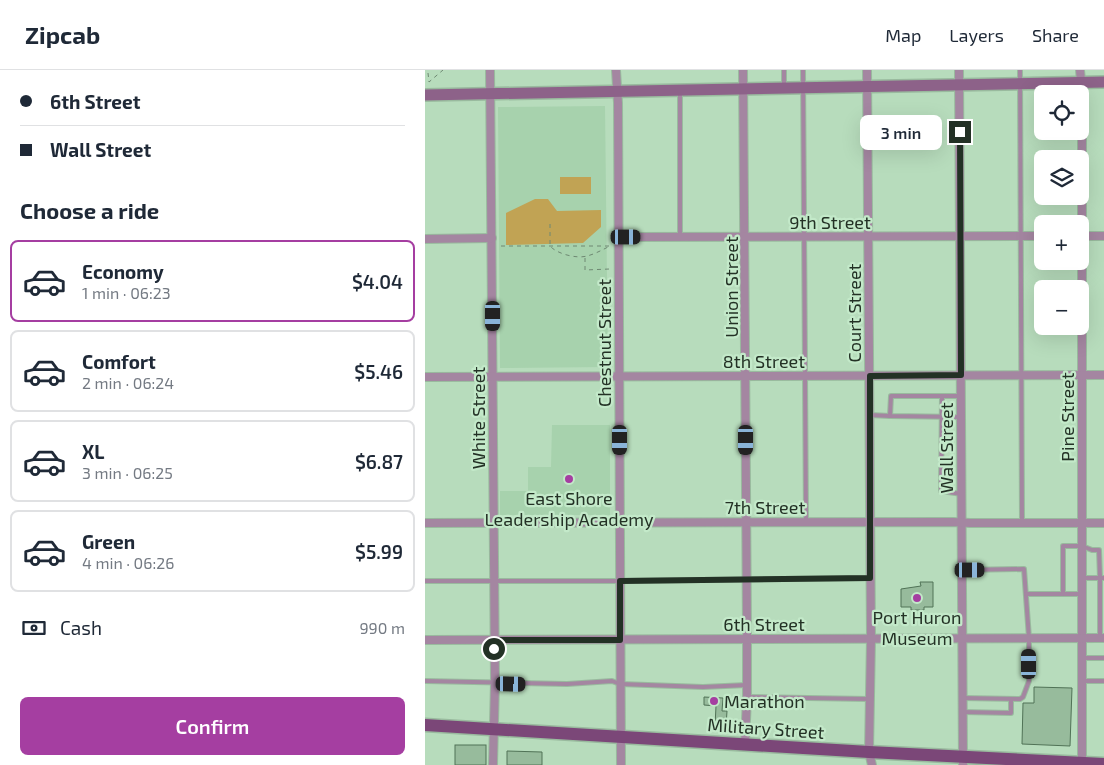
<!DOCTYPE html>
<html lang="en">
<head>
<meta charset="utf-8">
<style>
	:root { --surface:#fff; --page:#f6f6f7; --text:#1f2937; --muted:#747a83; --line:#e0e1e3; --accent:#a53ea1 }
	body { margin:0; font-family:"Exo 2",sans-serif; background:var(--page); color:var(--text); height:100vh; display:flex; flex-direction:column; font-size:19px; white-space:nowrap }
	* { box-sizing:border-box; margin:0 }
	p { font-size:16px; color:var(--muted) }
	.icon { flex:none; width:28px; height:28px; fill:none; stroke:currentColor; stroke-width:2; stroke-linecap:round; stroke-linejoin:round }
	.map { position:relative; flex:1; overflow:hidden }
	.side { display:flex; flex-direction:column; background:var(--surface); width:425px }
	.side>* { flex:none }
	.banner { display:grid; align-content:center; height:110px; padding:0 20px; background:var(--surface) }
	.buttons { position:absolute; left:609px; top:15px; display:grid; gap:10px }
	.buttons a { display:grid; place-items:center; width:55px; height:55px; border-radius:8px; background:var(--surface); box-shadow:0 5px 20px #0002; font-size:25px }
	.end { position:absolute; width:22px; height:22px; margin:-11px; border:6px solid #233125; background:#fff; box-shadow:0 0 0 2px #fff }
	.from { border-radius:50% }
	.bubble { position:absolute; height:35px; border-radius:8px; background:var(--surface); box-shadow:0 5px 20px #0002; font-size:16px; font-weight:600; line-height:35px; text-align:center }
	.car { position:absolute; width:15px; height:30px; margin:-15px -8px; border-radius:6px; box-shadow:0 0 4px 1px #0007; background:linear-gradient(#222 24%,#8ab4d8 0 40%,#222 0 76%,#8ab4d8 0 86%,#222 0) }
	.banner b { display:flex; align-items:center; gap:18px; height:48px; font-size:19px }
	.banner b+b { border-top:1px solid var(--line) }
	.banner i { width:12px; height:12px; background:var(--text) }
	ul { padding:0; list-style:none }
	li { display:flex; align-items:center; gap:15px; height:82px; margin:0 10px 8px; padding:0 10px; border:2px solid var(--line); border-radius:8px }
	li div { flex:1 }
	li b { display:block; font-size:19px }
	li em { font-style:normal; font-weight:600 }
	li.on { border-color:var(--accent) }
	li>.icon { width:45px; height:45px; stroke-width:1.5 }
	h2 { padding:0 20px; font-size:22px; line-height:60px }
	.pay { display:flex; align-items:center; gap:12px; height:55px; padding:0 20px; font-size:19px }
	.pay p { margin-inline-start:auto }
	.primary-button { display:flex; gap:10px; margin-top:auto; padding:10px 20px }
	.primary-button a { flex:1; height:58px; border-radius:8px; background:var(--accent); color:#fff; font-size:20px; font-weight:600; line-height:58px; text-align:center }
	header { display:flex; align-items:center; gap:30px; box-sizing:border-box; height:70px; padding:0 25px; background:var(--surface); border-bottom:1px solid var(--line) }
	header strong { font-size:24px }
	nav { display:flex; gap:28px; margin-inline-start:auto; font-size:18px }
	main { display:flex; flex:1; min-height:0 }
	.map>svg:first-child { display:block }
	.built { fill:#a7d2ad }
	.green { fill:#c1a354 }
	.building { fill:#97bb9c; stroke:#507256 }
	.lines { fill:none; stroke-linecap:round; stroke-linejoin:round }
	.lane-casing { stroke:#99ba9e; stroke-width:6 }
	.street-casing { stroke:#99ba9e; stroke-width:10 }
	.secondary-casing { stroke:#99ba9e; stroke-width:14 }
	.primary-casing { stroke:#99ba9e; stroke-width:15 }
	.path { stroke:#6e8872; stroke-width:1; stroke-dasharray:4 4; stroke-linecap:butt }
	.lane { stroke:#a486a1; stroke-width:4 }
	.street { stroke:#a486a1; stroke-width:8 }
	.secondary { stroke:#8d6289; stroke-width:11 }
	.primary { stroke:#7b4778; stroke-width:12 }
	.route { stroke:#233125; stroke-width:6 }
	.poi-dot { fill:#a53ea1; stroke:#c3e9c9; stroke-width:2 }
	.labels { text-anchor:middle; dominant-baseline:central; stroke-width:4.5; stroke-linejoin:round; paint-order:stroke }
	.street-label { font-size:18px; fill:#233125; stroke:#c3e9c9 }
	.poi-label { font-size:18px; fill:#233125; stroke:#c3e9c9 }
</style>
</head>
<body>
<header>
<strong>Zipcab</strong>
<nav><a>Map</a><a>Layers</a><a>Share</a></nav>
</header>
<main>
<section class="side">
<div class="banner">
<b><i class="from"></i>6th Street</b>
<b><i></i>Wall Street</b>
</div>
<h2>Choose a ride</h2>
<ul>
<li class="on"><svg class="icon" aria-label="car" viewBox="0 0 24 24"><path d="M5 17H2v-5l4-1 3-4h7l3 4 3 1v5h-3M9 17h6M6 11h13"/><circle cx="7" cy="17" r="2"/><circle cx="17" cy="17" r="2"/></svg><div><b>Economy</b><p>1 min · 06:23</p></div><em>$4.04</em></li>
<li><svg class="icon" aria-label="car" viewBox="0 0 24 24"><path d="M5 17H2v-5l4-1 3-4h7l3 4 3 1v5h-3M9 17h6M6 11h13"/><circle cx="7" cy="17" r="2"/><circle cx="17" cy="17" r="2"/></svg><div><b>Comfort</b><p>2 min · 06:24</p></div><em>$5.46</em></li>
<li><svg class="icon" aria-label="car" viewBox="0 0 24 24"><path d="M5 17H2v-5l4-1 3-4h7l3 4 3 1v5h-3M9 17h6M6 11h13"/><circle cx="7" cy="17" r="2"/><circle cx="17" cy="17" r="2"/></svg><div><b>XL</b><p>3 min · 06:25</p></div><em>$6.87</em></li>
<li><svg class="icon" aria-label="car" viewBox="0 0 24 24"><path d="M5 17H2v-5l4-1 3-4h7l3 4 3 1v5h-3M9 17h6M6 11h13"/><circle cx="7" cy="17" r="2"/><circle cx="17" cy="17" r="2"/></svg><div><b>Green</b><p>4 min · 06:26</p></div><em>$5.99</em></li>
</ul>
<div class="pay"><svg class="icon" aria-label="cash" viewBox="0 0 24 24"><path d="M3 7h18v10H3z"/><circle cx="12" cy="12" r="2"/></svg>Cash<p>990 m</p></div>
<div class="primary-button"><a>Confirm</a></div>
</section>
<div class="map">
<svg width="679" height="695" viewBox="0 0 679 695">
	<rect width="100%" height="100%" fill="#b7dcbc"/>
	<g class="built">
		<path d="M180 36 183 297 75 298 73 37Z"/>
		<path d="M127 355H185V445H75V421H103V397H126Z"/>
	</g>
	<g class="green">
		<rect x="135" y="107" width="31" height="17"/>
		<path d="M110 129H123L132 141 176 140V157L158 173 81 175V143Z"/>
	</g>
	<g class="building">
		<path d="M495 512H508V537H499V540H486V537H476V519L496 516Z"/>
		<path d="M609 617 647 618 645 676 597 674 598 633H609Z"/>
		<path d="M279 627 298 628 297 641H302L301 656H290L291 636 279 635Z"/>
		<rect x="30" y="675" width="31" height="20"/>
		<path d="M82 681 117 682V695H82Z"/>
	</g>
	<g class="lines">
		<g class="lane-casing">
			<g id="lane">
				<path d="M359 0V18"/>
				<path d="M378 0 381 452"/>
				<path d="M595 0 597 453"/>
				<path d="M255 167V22"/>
				<path d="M517 326 516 421 537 424"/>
				<path d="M536 326H466L465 346 536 347"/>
				<path d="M445 345 465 346"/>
				<path d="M537 500 599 499 604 568V611L598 627 595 629 537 628"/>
				<path d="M0 511H195L445 508"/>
				<path d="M601 524H658"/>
				<path d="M638 524V476H657L667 480H674L675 508H658"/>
				<path d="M675 568V508H679"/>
				<path d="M658 588H679"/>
				<path d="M0 611 142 614 187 611 195 614 278 617 322 615"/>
				<path d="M658 611H679"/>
				<path d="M322 627 444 629"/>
				<path d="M538 642 586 643V629"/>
			</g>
		</g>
		<g class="street-casing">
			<g id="street">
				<path d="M65 0 70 612 68 695"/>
				<path d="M191 0 193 33 196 695"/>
				<path d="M318 0 322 561V627L320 674"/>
				<path d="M442 0 446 568 444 682 447 695"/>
				<path d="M534 0 538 695"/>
				<path d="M655 0 657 21V695"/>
				<path d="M655 166H679"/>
				<path d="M194 167 618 166"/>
				<path d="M0 169 67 168"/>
				<path d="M0 307 679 305"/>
				<path d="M0 453 528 452 545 453H679"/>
				<path d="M0 570 679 568"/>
			</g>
		</g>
		<g class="secondary-casing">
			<path id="secondary" d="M0 25 679 12"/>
		</g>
		<g class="primary-casing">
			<path id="primary" d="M0 655 444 682 679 694"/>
		</g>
		<g class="path">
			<path d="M3 3 4 12 18 0"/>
			<path d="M125 154V176C132 184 152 189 162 186 170 184 177 180 185 176"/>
			<path d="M76 176H185"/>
			<path d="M160 188V200L185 199"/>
		</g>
		<use href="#lane" class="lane"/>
		<use href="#street" class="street"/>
		<use href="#secondary" class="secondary"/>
		<use href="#primary" class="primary"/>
	</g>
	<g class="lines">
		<path class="route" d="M69 579V570H195V511L445 508V306L536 305 535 62"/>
	</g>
	<g class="poi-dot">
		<circle cx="144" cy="409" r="5"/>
		<circle cx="492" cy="528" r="5"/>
		<circle cx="289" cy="631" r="5"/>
	</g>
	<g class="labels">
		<g class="street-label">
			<text x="405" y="152">9th Street</text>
			<text transform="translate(306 217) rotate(-90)">Union Street</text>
			<text transform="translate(429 243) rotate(-90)">Court Street</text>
			<text transform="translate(179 273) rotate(-90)">Chestnut Street</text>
			<text x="339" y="291">8th Street</text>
			<text transform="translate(642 347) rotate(-90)">Pine Street</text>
			<text transform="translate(53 348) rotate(-90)">White Street</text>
			<text transform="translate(521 378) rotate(-90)">Wall Street</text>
			<text x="340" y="437">7th Street</text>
			<text x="339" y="554">6th Street</text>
			<text transform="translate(341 658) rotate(4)">Military Street</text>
		</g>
		<g class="poi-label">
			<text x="144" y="428">East Shore<tspan x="144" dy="21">Leadership Academy</tspan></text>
			<text x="492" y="547">Port Huron<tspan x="492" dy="21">Museum</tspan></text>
			<text x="299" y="631" text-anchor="start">Marathon</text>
		</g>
	</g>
</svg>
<div class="buttons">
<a><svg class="icon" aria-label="locate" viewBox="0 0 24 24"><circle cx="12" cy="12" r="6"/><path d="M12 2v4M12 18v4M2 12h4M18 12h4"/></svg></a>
<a><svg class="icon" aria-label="layers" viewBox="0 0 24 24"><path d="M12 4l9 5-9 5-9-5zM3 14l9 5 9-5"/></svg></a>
<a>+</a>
<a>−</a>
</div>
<i class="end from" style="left:69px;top:579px"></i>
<i class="end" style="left:535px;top:62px"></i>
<div class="bubble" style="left:435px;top:45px;width:82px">3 min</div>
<i class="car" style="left:201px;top:167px;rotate:90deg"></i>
<i class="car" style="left:68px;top:246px;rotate:180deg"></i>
<i class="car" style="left:195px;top:370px;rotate:180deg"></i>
<i class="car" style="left:321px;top:370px;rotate:180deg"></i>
<i class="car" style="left:545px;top:500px;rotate:90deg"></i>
<i class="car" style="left:604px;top:594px;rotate:0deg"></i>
<i class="car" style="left:86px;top:614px;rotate:91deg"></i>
</div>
</main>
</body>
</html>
